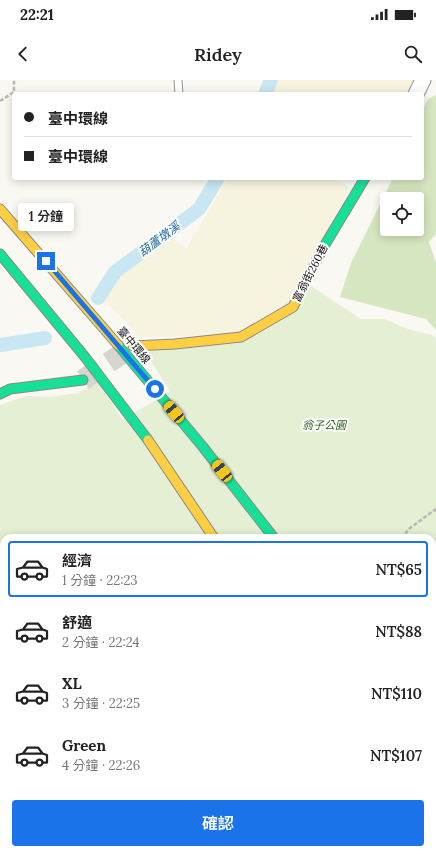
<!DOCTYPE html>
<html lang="zh-TW">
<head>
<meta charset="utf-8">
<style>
	:root { --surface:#fff; --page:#f2f2f2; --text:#222; --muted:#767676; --line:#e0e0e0; --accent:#1a73e8 }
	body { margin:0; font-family:Lora,"Noto Sans TC",serif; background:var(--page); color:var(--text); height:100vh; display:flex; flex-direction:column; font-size:15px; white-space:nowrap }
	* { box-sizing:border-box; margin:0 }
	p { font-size:13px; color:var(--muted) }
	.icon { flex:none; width:22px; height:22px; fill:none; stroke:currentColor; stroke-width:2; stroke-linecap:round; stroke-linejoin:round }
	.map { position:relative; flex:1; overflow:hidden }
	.drawer { position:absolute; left:0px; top:454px; width:436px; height:320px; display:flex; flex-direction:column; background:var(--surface); border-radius:12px 12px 0 0; box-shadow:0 2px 10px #0003 }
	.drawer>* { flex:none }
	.hud { position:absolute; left:12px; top:12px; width:412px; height:88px; border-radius:4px; box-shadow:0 2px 10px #0003; display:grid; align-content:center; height:88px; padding:0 12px; background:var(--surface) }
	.tools { position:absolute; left:380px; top:112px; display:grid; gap:8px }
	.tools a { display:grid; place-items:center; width:44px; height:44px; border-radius:4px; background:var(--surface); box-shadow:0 2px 10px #0003; font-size:20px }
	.end { position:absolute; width:18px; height:18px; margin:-9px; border:5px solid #1a73e8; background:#fff; box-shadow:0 0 0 2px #fff }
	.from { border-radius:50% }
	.bubble { position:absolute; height:28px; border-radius:4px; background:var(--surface); box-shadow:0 2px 10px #0003; font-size:13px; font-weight:600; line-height:28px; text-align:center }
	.car { position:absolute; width:12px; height:24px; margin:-12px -6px; border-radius:5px; box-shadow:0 0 3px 1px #0007; background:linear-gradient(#f5c518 24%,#345 0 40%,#f5c518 0 76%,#345 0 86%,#f5c518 0) }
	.hud b { display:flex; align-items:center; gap:14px; height:38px; font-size:15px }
	.hud b+b { border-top:1px solid var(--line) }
	.hud i { width:10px; height:10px; background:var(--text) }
	ul { padding:7px 0 0; list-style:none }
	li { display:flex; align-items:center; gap:12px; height:56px; margin:0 8px 6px; padding:0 4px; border:2px solid transparent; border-radius:4px }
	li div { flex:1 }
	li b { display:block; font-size:15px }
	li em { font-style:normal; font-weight:600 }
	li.current { border-color:var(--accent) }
	li>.icon { width:36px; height:36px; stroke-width:1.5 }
	.primary-button { display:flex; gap:8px; margin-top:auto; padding:8px 12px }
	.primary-button a { flex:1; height:46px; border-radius:4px; background:var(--accent); color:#fff; font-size:16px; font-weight:600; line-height:46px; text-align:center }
	.status { display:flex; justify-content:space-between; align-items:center; height:28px; padding:0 20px; background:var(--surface); direction:ltr }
	.status svg { height:11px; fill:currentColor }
	header { display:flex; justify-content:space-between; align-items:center; height:52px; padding:0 12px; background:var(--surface); font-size:18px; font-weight:600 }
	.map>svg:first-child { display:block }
	.farmland { fill:#f6f3df }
	.green { fill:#e5efd3 }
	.forest { fill:#d6e6c0; fill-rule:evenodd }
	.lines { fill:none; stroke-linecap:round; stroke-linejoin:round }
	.canal { stroke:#c9e6f3; stroke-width:14 }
	.secondary-tunnel { stroke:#d6d5d0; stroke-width:21; stroke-dasharray:21 10; stroke-linecap:butt }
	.highway-tunnel { stroke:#d6d5d0; stroke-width:22; stroke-dasharray:22 11; stroke-linecap:butt }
	.lane-casing { stroke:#949390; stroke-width:9 }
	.street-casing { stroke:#949390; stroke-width:17 }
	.fast-casing { stroke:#8a8987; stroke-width:11 }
	.slow-casing { stroke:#8a8987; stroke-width:11 }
	.path { stroke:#b8b7b6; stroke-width:2.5; stroke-dasharray:4 2; stroke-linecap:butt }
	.lane { stroke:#fefefd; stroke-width:7 }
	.street { stroke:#fefefd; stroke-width:15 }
	.fast { stroke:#16e098; stroke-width:9 }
	.slow { stroke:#ffcf43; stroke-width:9 }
	.route { stroke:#1a73e8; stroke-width:5 }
	.labels { text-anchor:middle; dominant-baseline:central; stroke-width:4; stroke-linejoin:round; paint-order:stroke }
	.street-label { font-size:11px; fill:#0d0d0d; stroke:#fff }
	.park-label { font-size:11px; font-style:italic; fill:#306220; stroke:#fff }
	.water-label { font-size:12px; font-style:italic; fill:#1b689a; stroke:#fff }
</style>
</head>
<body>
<div class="status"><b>22:21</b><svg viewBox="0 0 49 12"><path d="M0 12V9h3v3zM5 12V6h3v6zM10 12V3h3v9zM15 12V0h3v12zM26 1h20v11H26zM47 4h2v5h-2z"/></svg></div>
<header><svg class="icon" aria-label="back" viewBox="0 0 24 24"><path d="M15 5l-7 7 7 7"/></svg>Ridey<svg class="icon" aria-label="search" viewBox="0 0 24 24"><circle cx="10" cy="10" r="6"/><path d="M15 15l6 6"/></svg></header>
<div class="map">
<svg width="436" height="774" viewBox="0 0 436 774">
	<rect width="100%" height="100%" fill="#faf8f2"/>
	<g class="farmland">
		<path d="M278 0H417L409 14H272Z"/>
		<path d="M228 98H335L350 108 291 220 235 255 137 257 130 246 101 218 119 194 170 155 186 169Z"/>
	</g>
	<g class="green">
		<path d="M308 204 361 239H384L408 249 431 255 436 258V599L432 598V458H4V683H0V325L26 316 50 317 78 313 97 301 123 340 170 311 142 267 236 264Z"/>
		<path d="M28 770H320L322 774H29Z"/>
	</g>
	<g class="forest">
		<path d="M436 15V154L429 162 436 183V250L426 239 340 217 351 183 393 98H422V32L428 19ZM387 119H417V149H387Z"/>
		<path d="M432 607 436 608V774H337L335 770H432Z"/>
	</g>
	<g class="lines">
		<g class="canal">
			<path d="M265 14 271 0"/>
			<path d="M98 218 115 192 199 129 218 98"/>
			<path d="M0 265 45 258"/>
		</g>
		<path class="secondary-tunnel" d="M83 300 133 266"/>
		<g class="highway-tunnel">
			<path d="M432 706 436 713"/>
			<path d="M378 770 380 774"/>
		</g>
		<g class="lane-casing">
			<path id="lane" d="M178 0 179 14"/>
		</g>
		<g class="street-casing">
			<path id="street" d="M416 14 423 0"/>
		</g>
		<g class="fast-casing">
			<g id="fast">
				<path d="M0 174 85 277 148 360"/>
				<path d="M301 211 323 168 365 98"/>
				<path d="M118 265 203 367 274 458"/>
				<path d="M0 314 10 309 83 300"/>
			</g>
		</g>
		<g class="slow-casing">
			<g id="slow">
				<path d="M0 129 118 265"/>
				<path d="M133 266 175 264 241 257 293 227 301 211"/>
				<path d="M148 360 214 458"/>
			</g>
		</g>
		<g class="path">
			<path d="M0 21 14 12V0"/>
			<path d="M401 458 410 448 436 429"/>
			<path d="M0 467 4 469"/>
			<path d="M43 774V770"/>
		</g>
		<use href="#lane" class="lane"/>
		<use href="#street" class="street"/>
		<use href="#fast" class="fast"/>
		<use href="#slow" class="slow"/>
	</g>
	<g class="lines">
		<path class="route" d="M46 181 155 309"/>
	</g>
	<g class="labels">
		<g class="street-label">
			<text transform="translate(310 193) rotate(-63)">富翁街260巷</text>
			<text transform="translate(134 265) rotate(50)">臺中環線</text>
		</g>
		<g class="park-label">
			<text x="324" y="345">翁子公園</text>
		</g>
		<g class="water-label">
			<text transform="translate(159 159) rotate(-37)">葫蘆墩溪</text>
		</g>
	</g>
</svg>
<div class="tools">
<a><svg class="icon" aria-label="locate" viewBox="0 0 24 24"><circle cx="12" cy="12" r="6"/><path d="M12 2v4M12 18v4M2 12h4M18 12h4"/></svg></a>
</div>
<i class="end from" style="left:155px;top:309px"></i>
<i class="end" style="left:46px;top:181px"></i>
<div class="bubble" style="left:18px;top:123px;width:56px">1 分鐘</div>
<i class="car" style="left:174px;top:332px;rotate:320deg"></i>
<i class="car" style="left:222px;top:391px;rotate:322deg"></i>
<div class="hud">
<b><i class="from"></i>臺中環線</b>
<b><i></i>臺中環線</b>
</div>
<section class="drawer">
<ul>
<li class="current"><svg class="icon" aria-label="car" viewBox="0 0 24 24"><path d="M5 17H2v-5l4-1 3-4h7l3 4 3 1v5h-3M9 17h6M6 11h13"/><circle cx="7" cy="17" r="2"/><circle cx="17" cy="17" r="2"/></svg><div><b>經濟</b><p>1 分鐘 · 22:23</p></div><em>NT$65</em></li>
<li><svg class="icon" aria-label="car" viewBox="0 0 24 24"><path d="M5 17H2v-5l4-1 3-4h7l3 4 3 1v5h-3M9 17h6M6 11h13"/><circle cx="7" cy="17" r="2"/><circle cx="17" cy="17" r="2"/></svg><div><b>舒適</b><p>2 分鐘 · 22:24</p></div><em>NT$88</em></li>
<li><svg class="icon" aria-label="car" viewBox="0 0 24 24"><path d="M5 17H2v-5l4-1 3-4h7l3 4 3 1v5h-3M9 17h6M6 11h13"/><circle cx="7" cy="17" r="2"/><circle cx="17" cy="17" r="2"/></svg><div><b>XL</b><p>3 分鐘 · 22:25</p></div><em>NT$110</em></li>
<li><svg class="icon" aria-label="car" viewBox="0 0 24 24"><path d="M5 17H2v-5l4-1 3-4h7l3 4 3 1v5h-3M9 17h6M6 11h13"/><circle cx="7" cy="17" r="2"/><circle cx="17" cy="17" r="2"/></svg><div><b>Green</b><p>4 分鐘 · 22:26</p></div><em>NT$107</em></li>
</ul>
<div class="primary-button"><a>確認</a></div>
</section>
</div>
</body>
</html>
